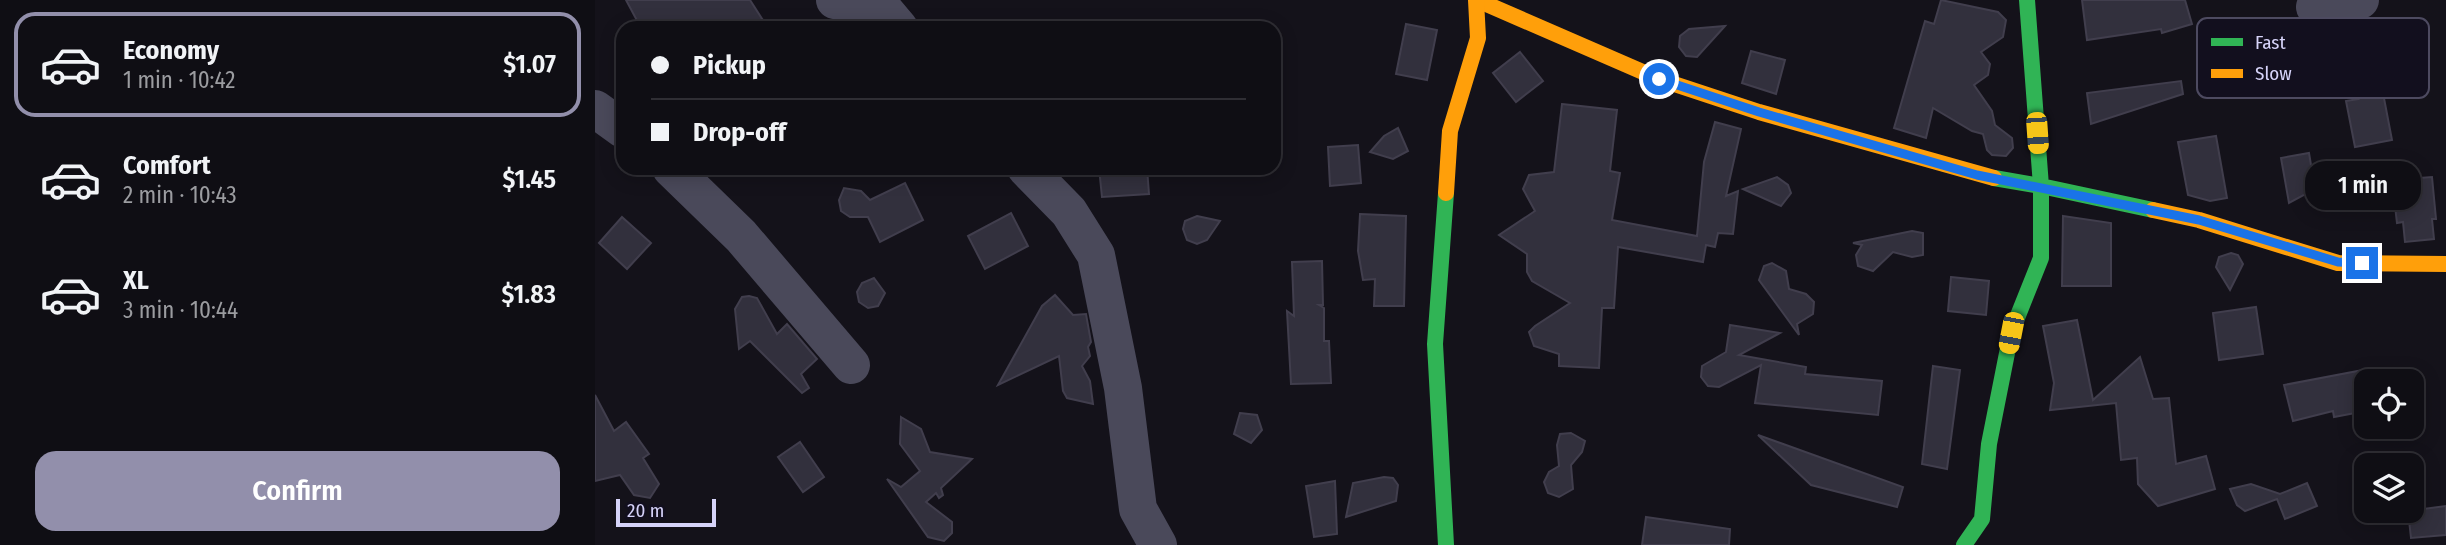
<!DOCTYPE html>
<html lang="en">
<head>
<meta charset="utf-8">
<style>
	:root { --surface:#0f0e14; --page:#18171d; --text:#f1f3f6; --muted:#9b9ca0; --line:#2f2e34; --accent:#928fab }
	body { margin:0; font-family:"Fira Sans Condensed",sans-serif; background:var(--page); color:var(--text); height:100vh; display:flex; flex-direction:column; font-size:26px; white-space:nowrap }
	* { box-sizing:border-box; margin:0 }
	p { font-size:23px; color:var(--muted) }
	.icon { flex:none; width:38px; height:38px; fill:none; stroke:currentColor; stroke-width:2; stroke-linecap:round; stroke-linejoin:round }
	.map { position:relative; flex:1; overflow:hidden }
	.details { display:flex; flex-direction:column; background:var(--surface); width:595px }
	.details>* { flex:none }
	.top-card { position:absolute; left:21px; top:21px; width:665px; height:154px; border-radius:21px; box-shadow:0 4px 18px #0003,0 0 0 2px var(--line); display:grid; align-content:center; height:154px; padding:0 35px; background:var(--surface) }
	.buttons { position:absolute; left:1759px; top:369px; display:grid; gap:14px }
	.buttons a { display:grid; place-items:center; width:70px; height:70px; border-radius:14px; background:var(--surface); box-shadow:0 4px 18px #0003,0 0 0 2px var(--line); font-size:35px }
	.scale { position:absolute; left:21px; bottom:18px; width:100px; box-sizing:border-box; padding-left:7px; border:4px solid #d6d3f9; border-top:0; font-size:19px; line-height:24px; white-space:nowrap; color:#d6d3f9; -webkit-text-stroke:5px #120f1e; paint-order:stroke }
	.end { position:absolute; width:32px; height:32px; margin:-16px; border:9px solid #1a73e8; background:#fff; box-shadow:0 0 0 4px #fff }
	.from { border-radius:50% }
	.bubble { position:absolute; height:49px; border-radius:21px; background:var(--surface); box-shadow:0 4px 18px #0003,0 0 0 2px var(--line); font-size:23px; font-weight:600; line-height:49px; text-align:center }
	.car { position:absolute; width:21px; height:42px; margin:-21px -10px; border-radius:9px; box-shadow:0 0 5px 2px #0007; background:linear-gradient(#f5c518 24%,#345 0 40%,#f5c518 0 76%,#345 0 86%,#f5c518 0) }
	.top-card b { display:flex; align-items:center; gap:24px; height:66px; font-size:26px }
	.top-card b+b { border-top:2px solid var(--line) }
	.top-card i { width:18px; height:18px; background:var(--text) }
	ul { padding:12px 0 0; list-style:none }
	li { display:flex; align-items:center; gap:21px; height:105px; margin:0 14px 10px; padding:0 21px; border:4px solid transparent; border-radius:21px }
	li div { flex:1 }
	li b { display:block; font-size:26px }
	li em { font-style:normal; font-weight:600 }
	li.active { border-color:var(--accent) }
	li>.icon { width:63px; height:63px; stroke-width:1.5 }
	.primary-button { display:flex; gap:14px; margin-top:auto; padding:14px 35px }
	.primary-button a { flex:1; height:80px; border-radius:21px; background:var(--accent); color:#fff; font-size:28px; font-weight:600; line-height:80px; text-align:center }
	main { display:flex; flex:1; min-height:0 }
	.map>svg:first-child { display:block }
	.building { fill:#32303d; stroke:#413e4d; stroke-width:2 }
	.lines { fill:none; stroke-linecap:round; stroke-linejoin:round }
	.street { stroke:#4a495a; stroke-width:38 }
	.fast { stroke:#30b455; stroke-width:16 }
	.slow { stroke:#ff9f0a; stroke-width:16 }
	.route { stroke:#1a73e8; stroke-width:9 }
	.key { fill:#120f1e; stroke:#4d4a60; stroke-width:2 }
	.key-label { font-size:19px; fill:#d6d3f9 }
</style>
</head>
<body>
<main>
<section class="details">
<ul>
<li class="active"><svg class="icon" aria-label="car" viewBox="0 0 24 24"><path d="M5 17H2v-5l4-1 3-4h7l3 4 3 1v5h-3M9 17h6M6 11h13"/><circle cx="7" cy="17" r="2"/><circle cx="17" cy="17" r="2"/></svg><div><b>Economy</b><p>1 min · 10:42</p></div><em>$1.07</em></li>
<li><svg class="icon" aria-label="car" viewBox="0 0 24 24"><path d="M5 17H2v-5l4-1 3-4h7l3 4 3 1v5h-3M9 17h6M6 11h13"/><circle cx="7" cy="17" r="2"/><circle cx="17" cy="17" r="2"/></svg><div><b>Comfort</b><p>2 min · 10:43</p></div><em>$1.45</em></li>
<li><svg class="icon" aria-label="car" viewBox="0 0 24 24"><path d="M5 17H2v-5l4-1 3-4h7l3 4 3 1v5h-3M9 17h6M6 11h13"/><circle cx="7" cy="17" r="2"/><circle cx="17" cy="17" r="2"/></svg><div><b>XL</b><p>3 min · 10:44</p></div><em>$1.83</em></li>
</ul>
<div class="primary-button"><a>Confirm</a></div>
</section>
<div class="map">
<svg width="1851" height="545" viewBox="0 0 1851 545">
	<rect width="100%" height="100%" fill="#14121a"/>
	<g class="building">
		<path d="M31 0H155L173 28H46Z"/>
		<path d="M1346 0 1403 12 1411 20 1408 37 1386 52 1395 64 1393 75 1379 85 1397 111 1400 125 1417 138 1418 148 1411 156 1397 155 1392 150 1388 134 1377 131 1338 108 1331 138 1299 128 1330 21 1339 24Z"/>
		<path d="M1487 0H1590L1597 24 1567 33 1566 29 1492 40Z"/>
		<path d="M811 24 842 30 832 80 801 74Z"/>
		<path d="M1130 26 1102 57 1091 56 1084 47 1085 36 1094 29Z"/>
		<path d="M1156 51 1190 60 1181 94 1147 83Z"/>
		<path d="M925 52 948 81 921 102 898 73Z"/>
		<path d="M1750 60 1762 61 1769 70 1770 97 1788 93 1797 140 1760 147 1751 101 1763 99 1741 78 1742 67Z"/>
		<path d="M1586 81 1588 94 1496 124 1492 93Z"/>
		<path d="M967 104 1022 110 1015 171 1025 173 1017 220 1102 236 1109 162 1120 122 1146 129 1131 196 1143 191 1138 234 1123 233 1120 247 1111 245 1108 262 1023 247 1019 308H1007L1004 368 964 366V354L939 346 934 332 940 326 975 303 937 281 932 272V254L904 235 940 211 928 189 934 175 959 172Z"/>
		<path d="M803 128 813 151 798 159 775 152 789 136Z"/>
		<path d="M1621 136 1632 198 1615 201 1593 195 1583 142Z"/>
		<path d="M763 145 766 183 735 186 733 147Z"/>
		<path d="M1714 153 1720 189 1694 203 1686 158Z"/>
		<path d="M504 168H552L554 194 507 197Z"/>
		<path d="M1182 177 1193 185 1196 193 1186 206 1148 189Z"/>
		<path d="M1837 177 1841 219H1837L1839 239 1810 242 1808 222 1802 223 1797 180Z"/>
		<path d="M310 183 328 220 285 242 273 217H255L246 211 244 200 249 188 266 191 275 200Z"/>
		<path d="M416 213 433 246 390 269 373 236Z"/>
		<path d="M765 214 811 216 809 306H779L780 279 768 280 763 251Z"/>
		<path d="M602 216 625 221 612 240 602 244 592 240 588 229 590 221Z"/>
		<path d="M1468 216 1516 223V286H1467Z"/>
		<path d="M27 217 56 243 32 269 4 243Z"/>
		<path d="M1317 231 1328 233V255L1317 257 1298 252 1278 271 1263 266 1261 255 1267 245 1258 243Z"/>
		<path d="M1636 253 1643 255 1648 264 1635 290 1621 267 1624 257Z"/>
		<path d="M727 261 728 305H724L729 308V341H734L736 383 696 384 692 311 699 316 697 262Z"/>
		<path d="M1177 263 1191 271 1194 289 1211 294 1219 302 1218 314 1202 324 1204 335 1164 280 1169 266Z"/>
		<path d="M1356 277 1394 281 1391 315 1353 311Z"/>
		<path d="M279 278 290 293 283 306 273 308 264 302 262 292 267 283Z"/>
		<path d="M460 295 478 315 491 314 496 342 493 347 495 356 487 366 495 381 498 404 472 398 468 391 464 356 403 385 447 306Z"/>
		<path d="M154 296 162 298 182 334 192 324 222 359 206 374 214 388 207 393 155 341 144 349 140 309 147 297Z"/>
		<path d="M1661 307 1668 354 1624 360 1618 313Z"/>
		<path d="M1482 320 1498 400 1545 357 1558 399 1574 398 1581 464 1611 456 1620 489 1563 506 1543 484 1542 458 1526 460 1521 403 1455 410 1459 383 1448 326Z"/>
		<path d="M1135 325 1185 333 1144 355 1211 367 1210 374 1287 381 1283 415 1160 403 1166 365 1124 387 1113 386 1106 377 1107 366 1131 352Z"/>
		<path d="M1338 366 1365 370 1352 469 1327 464Z"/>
		<path d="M1768 370 1771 411 1739 417 1738 411 1698 421 1689 385Z"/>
		<path d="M0 395 19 431 31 422 54 454 48 458 64 484 55 498 39 495 25 475 0 481Z"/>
		<path d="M645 413 662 415 667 430 656 443 639 434Z"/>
		<path d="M306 417 326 429 335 452 377 459 346 488 348 495 344 498 341 493 331 502 357 522V533L349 541 333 537 292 479 306 487 325 471 305 444Z"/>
		<path d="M976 433 990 441 987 452 976 465 978 489 964 497 953 493 949 482 954 472 964 466 962 445 965 434Z"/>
		<path d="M1163 435 1308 487 1302 507 1216 485Z"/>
		<path d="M205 442 229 477 208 492 183 457Z"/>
		<path d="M789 477 798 478 803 485 801 501 751 517 758 483Z"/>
		<path d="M740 481 742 534 719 537 711 486Z"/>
		<path d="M1712 483 1722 506 1690 519 1682 499 1650 511 1642 505 1635 489 1656 484 1685 494Z"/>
		<path d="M1851 506V535L1816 538 1813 511Z"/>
		<path d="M1051 517 1135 529 1134 545H1047Z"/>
	</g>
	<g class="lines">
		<g class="street">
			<path d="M240 0 288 9 304 28"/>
			<path d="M1720 7 1765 0"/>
			<path d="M0 109 28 129"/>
			<path d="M76 168 146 236 256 365"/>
			<path d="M431 168 474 212 501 255 528 388 543 509 563 545"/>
		</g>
		<g class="fast">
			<path d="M1432 0 1446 186 1558 210"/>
			<path d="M851 193 840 344 851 545"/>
			<path d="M1369 545 1387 519 1394 444 1416 333 1446 258V186L1399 178"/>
		</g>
		<g class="slow">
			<path d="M882 0 1064 79 1164 112 1399 178"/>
			<path d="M851 193 855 131 883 38 881 0"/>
			<path d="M1558 210 1604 220 1743 263 1851 264"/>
		</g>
	</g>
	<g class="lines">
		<path class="route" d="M1064 79 1164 112 1382 175 1604 220 1743 262 1767 263"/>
	</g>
	<rect x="1602" y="18" width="232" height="80" rx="10" class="key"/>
	<rect x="1616" y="38" width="32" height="8" fill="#30b455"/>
	<rect x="1616" y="69" width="32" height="9" fill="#ff9f0a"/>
	<g class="key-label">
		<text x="1660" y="49">Fast</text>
		<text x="1660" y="80">Slow</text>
	</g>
</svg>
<div class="buttons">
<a><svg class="icon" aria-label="locate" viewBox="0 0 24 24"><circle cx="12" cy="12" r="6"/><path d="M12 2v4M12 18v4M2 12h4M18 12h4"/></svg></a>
<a><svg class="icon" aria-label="layers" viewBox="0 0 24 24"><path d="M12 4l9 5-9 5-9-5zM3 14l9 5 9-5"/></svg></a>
</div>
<div class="scale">20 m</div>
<i class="end from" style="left:1064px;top:79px"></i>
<i class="end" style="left:1767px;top:263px"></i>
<div class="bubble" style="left:1710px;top:161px;width:116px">1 min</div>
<i class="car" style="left:1442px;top:133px;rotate:176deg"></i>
<i class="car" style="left:1416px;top:333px;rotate:191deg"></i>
<div class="top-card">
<b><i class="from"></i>Pickup</b>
<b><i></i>Drop-off</b>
</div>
</div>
</main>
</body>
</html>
